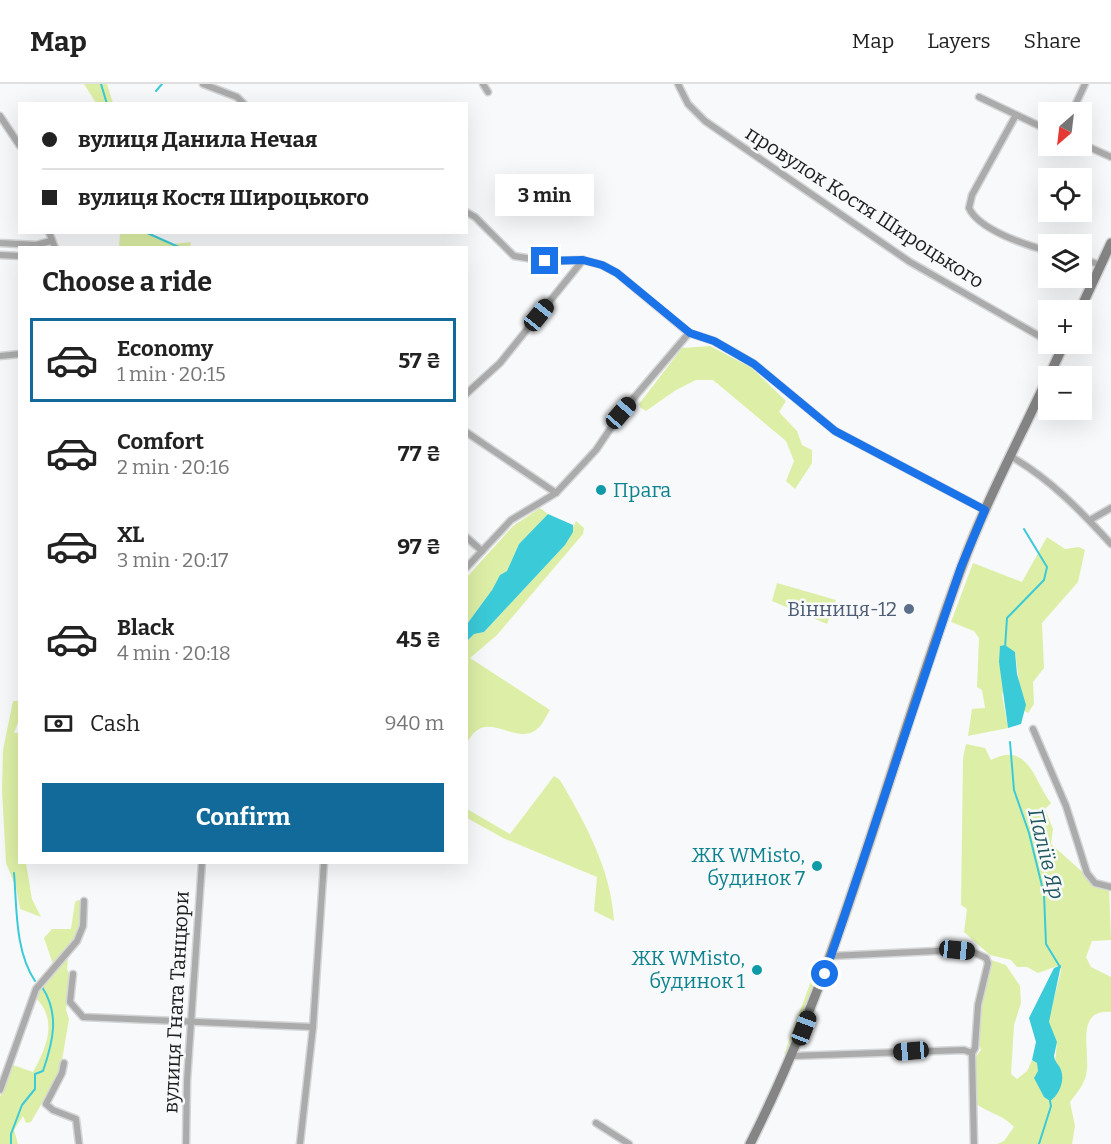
<!DOCTYPE html>
<html lang="en">
<head>
<meta charset="utf-8">
<style>
	:root { --surface:#fff; --page:#f2f2f2; --text:#222; --muted:#767676; --line:#e0e0e0; --accent:#126a9a }
	body { margin:0; font-family:Bitter,serif; background:var(--page); color:var(--text); height:100vh; display:flex; flex-direction:column; font-size:22px; white-space:nowrap }
	* { box-sizing:border-box; margin:0 }
	p { font-size:20px; color:var(--muted) }
	.icon { flex:none; width:33px; height:33px; fill:none; stroke:currentColor; stroke-width:2; stroke-linecap:round; stroke-linejoin:round }
	.map { position:relative; flex:1; overflow:hidden }
	.side { position:absolute; left:18px; top:162px; width:450px; height:618px; display:flex; flex-direction:column; background:var(--surface); border-radius:0px; box-shadow:0 6px 24px #0002 }
	.side>* { flex:none }
	.guide { position:absolute; left:18px; top:18px; width:450px; height:132px; border-radius:0px; box-shadow:0 6px 24px #0002; display:grid; align-content:center; height:132px; padding:0 24px; background:var(--surface) }
	.needle { width:39px; rotate:208deg }
	.controls { position:absolute; left:1038px; top:18px; display:grid; gap:12px }
	.controls a { display:grid; place-items:center; width:54px; height:54px; border-radius:0px; background:var(--surface); box-shadow:0 6px 24px #0002; font-size:30px }
	.end { position:absolute; width:27px; height:27px; margin:-14px; border:8px solid #1a73e8; background:#fff; box-shadow:0 0 0 3px #fff }
	.from { border-radius:50% }
	.bubble { position:absolute; height:42px; border-radius:0px; background:var(--surface); box-shadow:0 6px 24px #0002; font-size:20px; font-weight:700; line-height:42px; text-align:center }
	.car { position:absolute; width:18px; height:36px; margin:-18px -9px; border-radius:8px; box-shadow:0 0 4px 2px #0007; background:linear-gradient(#222 24%,#8ab4d8 0 40%,#222 0 76%,#8ab4d8 0 86%,#222 0) }
	.guide b { display:flex; align-items:center; gap:21px; height:57px; font-size:22px }
	.guide b+b { border-top:2px solid var(--line) }
	.guide i { width:15px; height:15px; background:var(--text) }
	ul { padding:0; list-style:none }
	li { display:flex; align-items:center; gap:18px; height:84px; margin:0 12px 9px; padding:0 12px; border:3px solid transparent; border-radius:0px }
	li div { flex:1 }
	li b { display:block; font-size:22px }
	li em { font-style:normal; font-weight:700 }
	li.current { border-color:var(--accent) }
	li>.icon { width:54px; height:54px; stroke-width:1.5 }
	h2 { padding:0 24px; font-size:27px; line-height:72px }
	.pay { display:flex; align-items:center; gap:15px; height:66px; padding:0 24px; font-size:22px }
	.pay p { margin-inline-start:auto }
	.action { display:flex; gap:12px; margin-top:auto; padding:12px 24px }
	.action a { flex:1; height:69px; border-radius:0px; background:var(--accent); color:#fff; font-size:24px; font-weight:700; line-height:69px; text-align:center }
	header { display:flex; align-items:center; gap:36px; box-sizing:border-box; height:84px; padding:0 30px; background:var(--surface); border-bottom:2px solid var(--line) }
	header strong { font-size:28px }
	nav { display:flex; gap:33px; margin-inline-start:auto; font-size:21px }
	.map>svg:first-child { display:block }
	.green { fill:#ddefa6 }
	.water { fill:#3bcad8 }
	.lines { fill:none; stroke-linecap:round; stroke-linejoin:round }
	.stream { stroke:#3bcad8; stroke-width:2 }
	.minor-casing { stroke:#d5d6d7; stroke-width:9 }
	.secondary-casing { stroke:#d5d6d7; stroke-width:12 }
	.minor { stroke:#ababab; stroke-width:6 }
	.secondary { stroke:#868585; stroke-width:9 }
	.route { stroke:#1a73e8; stroke-width:8 }
	.culture-dot { fill:#0f9aa8; stroke:#f8f9fa; stroke-width:2 }
	.service-dot { fill:#5c6f8a; stroke:#f8f9fa; stroke-width:2 }
	.labels { text-anchor:middle; dominant-baseline:central; stroke-width:5; stroke-linejoin:round; paint-order:stroke }
	.street-label { font-size:20px; fill:#202021; stroke:#f8f9fa }
	.culture-label { font-size:20px; fill:#0d838f; stroke:#f8f9fa; text-anchor:end }
	.service-label { font-size:20px; fill:#4e5e75; stroke:#f8f9fa; text-anchor:end }
	.water-label { font-size:21px; font-style:italic; fill:#20595f; stroke:#f8f9fa }
</style>
</head>
<body>
<header>
<strong>Map</strong>
<nav><a>Map</a><a>Layers</a><a>Share</a></nav>
</header>
<div class="map">
<svg width="1111" height="1060" viewBox="0 0 1111 1060">
	<rect width="100%" height="100%" fill="#f8f9fa"/>
	<g class="green">
		<path d="M84 0H107L113 19H96Z"/>
		<path d="M120 149H150L173 160 191 158 190 163H119Z"/>
		<path d="M710 262 752 284 786 317 779 328 797 347 802 361 812 366V379L795 405 786 397 794 377 786 357 713 296H696L676 306 646 327 641 324 639 320 682 264Z"/>
		<path d="M540 424 548 430 519 460 507 487 500 491 492 506 467 540V493L513 442Z"/>
		<path d="M576 437 584 444 583 450 497 551 470 574 550 626C546 632 543 641 537 645 515 664 486 621 467 659V557L474 550 484 548 565 461Z"/>
		<path d="M1047 453 1065 465 1079 463 1085 466 1078 498 1042 539 1044 584 1033 598 1034 620 1028 629 1023 626 1015 568 1002 611 1008 644 968 652 972 625 985 624 982 606 977 603 979 554 974 547 951 538 973 479 1022 498Z"/>
		<path d="M777 499 836 516 827 540 772 517Z"/>
		<path d="M13 617H20L19 636 14 649H20V778L29 779H26L32 815 41 833 20 825 16 803 6 779 2 706 3 666Z"/>
		<path d="M966 660 985 664 991 676C1029 656 1034 698 1051 719L1045 725 1053 745 1051 760 1095 799 1109 803 1111 856 1092 857 1086 873 1091 883 1111 893V928C1076 925 1089 963 1087 985 1086 999 1078 1007 1070 1018L1075 1042 1072 1060H997L1004 1057 1014 1043C1003 1031 989 1029 976 1020L975 974 981 966C972 939 982 907 988 879L991 876 1006 881 1020 902 1021 919 1014 941 1011 990 1017 995 1027 987 1032 976 1038 979V999L1044 1013 1055 978 1057 958 1048 938 1061 887 1060 881 1038 889 1027 883H1017L1011 876 990 871 964 848 967 825 961 821 963 674Z"/>
		<path d="M554 692 560 696C585 739 611 785 614 837L594 827 597 793 503 754 467 734V725L510 750Z"/>
		<path d="M78 816 83 818V842L69 866 67 885 71 894 66 926 69 935 60 988 31 1038 26 1039 23 1032 14 1046 18 1060H0V1013L13 981 33 988C46 964 58 938 37 915L43 897 54 883 44 854 52 845H71L75 818Z"/>
		<path d="M820 873 822 880 788 969 784 970Z"/>
	</g>
	<g class="water">
		<path d="M548 430 573 441V448L565 461 484 548 474 550 467 557V540L492 506 500 491 507 487 519 460Z"/>
		<path d="M1005 561 1015 568 1017 590 1026 621 1021 640 1008 644 999 578 1000 562Z"/>
		<path d="M1061 881 1049 938 1057 958 1054 972C1055 979 1059 980 1061 986 1065 997 1059 1011 1050 1017L1044 1013 1034 994 1038 987 1037 979 1032 976 1036 958 1029 934 1054 884Z"/>
	</g>
	<g class="lines">
		<g class="stream">
			<path d="M101 0 107 20"/>
			<path d="M156 7 162 0"/>
			<path d="M145 148 181 164"/>
			<path d="M1005 564 1007 534 1044 496 1047 483 1024 445"/>
			<path d="M1010 658 1014 706 1029 749 1044 810 1046 860 1060 883"/>
			<path d="M14 789C17 825 15 867 35 897"/>
			<path d="M11 1060V1050L22 1021 35 1005V990L43 987C53 958 60 930 42 903"/>
			<path d="M1039 1060 1051 1022 1050 1017"/>
		</g>
		<g class="minor-casing">
			<g id="minor">
				<path d="M203 0 237 13 244 20"/>
				<path d="M483 0 488 8"/>
				<path d="M678 0 688 20 705 37 910 178 1048 257"/>
				<path d="M979 13 1048 46"/>
				<path d="M1072 28 1085 0"/>
				<path d="M1016 31 972 111 969 124C979 146 1026 161 1048 167"/>
				<path d="M0 32 20 62"/>
				<path d="M1082 60 1111 73"/>
				<path d="M466 128 475 133 514 172 545 177 583 176 602 181 617 189 689 249 714 257 754 280 835 347 985 426"/>
				<path d="M49 148 55 164"/>
				<path d="M0 159 36 161 51 157"/>
				<path d="M0 171 20 172"/>
				<path d="M1082 175 1101 181"/>
				<path d="M1054 260 1062 264"/>
				<path d="M0 272 20 270"/>
				<path d="M466 310 500 279 583 176"/>
				<path d="M466 348 556 409"/>
				<path d="M1010 372C1049 394 1081 427 1111 460"/>
				<path d="M1090 436 1111 424"/>
				<path d="M466 453 482 467"/>
				<path d="M466 484 511 436 556 409 596 366 621 329 689 249"/>
				<path d="M1033 645 1066 722 1087 789 1095 799 1111 803"/>
				<path d="M831 872 957 866 973 868 986 874 988 879 978 921 975 964 972 969 974 1060"/>
				<path d="M73 890 70 918 83 933 313 943"/>
				<path d="M793 972 964 966 972 969"/>
				<path d="M64 979 62 989 46 1020 53 1026 76 1035 79 1060"/>
				<path d="M0 1006 36 905 77 857 83 842 84 817"/>
				<path d="M596 1039 629 1060"/>
				<path d="M186 1060 187 997 202 778"/>
				<path d="M300 1060 313 943 324 778"/>
			</g>
		</g>
		<g class="secondary-casing">
			<g id="secondary">
				<path d="M1080 226 1111 159"/>
				<path d="M1049 292 1064 260"/>
				<path d="M750 1060C843 876 890 675 962 482 986 417 1019 356 1048 293"/>
			</g>
		</g>
		<use href="#minor" class="minor"/>
		<use href="#secondary" class="secondary"/>
	</g>
	<g class="lines">
		<path class="route" d="M545 177 583 176 602 181 617 189 690 249 714 257 754 280 835 347 985 426 961 483 825 890"/>
	</g>
	<g class="culture-dot">
		<circle cx="601" cy="406" r="6"/>
		<circle cx="817" cy="782" r="6"/>
		<circle cx="757" cy="886" r="6"/>
	</g>
	<circle class="service-dot" cx="909" cy="525" r="6"/>
	<g class="labels">
		<g class="street-label">
			<text transform="translate(865 123) rotate(33)">провулок Костя Широцького</text>
			<text transform="translate(176 918) rotate(-87)">вулиця Гната Танцюри</text>
		</g>
		<g class="culture-label">
			<text x="613" y="406" text-anchor="start">Прага</text>
			<text x="805" y="771">ЖК WMisto,<tspan x="805" dy="23">будинок 7</tspan></text>
			<text x="745" y="874">ЖК WMisto,<tspan x="745" dy="23">будинок 1</tspan></text>
		</g>
		<g class="service-label">
			<text x="897" y="525">Вінниця-12</text>
		</g>
		<g class="water-label">
			<text transform="translate(1046 770) rotate(76)">Паліїв Яр</text>
		</g>
	</g>
</svg>
<div class="controls">
<a><svg class="needle" viewBox="-14 -14 28 28"><path d="M0-13l5 13h-10z" fill="#e53935"/><path d="M0 13l5-13h-10z" fill="#767676"/></svg></a>
<a><svg class="icon" aria-label="locate" viewBox="0 0 24 24"><circle cx="12" cy="12" r="6"/><path d="M12 2v4M12 18v4M2 12h4M18 12h4"/></svg></a>
<a><svg class="icon" aria-label="layers" viewBox="0 0 24 24"><path d="M12 4l9 5-9 5-9-5zM3 14l9 5 9-5"/></svg></a>
<a>+</a>
<a>−</a>
</div>
<i class="end from" style="left:825px;top:890px"></i>
<i class="end" style="left:545px;top:177px"></i>
<div class="bubble" style="left:495px;top:90px;width:99px">3 min</div>
<i class="car" style="left:539px;top:231px;rotate:39deg"></i>
<i class="car" style="left:621px;top:329px;rotate:41deg"></i>
<i class="car" style="left:957px;top:866px;rotate:96deg"></i>
<i class="car" style="left:804px;top:944px;rotate:21deg"></i>
<i class="car" style="left:911px;top:967px;rotate:265deg"></i>
<div class="guide">
<b><i class="from"></i>вулиця Данила Нечая</b>
<b><i></i>вулиця Костя Широцького</b>
</div>
<section class="side">
<h2>Choose a ride</h2>
<ul>
<li class="current"><svg class="icon" aria-label="car" viewBox="0 0 24 24"><path d="M5 17H2v-5l4-1 3-4h7l3 4 3 1v5h-3M9 17h6M6 11h13"/><circle cx="7" cy="17" r="2"/><circle cx="17" cy="17" r="2"/></svg><div><b>Economy</b><p>1 min · 20:15</p></div><em>57 ₴</em></li>
<li><svg class="icon" aria-label="car" viewBox="0 0 24 24"><path d="M5 17H2v-5l4-1 3-4h7l3 4 3 1v5h-3M9 17h6M6 11h13"/><circle cx="7" cy="17" r="2"/><circle cx="17" cy="17" r="2"/></svg><div><b>Comfort</b><p>2 min · 20:16</p></div><em>77 ₴</em></li>
<li><svg class="icon" aria-label="car" viewBox="0 0 24 24"><path d="M5 17H2v-5l4-1 3-4h7l3 4 3 1v5h-3M9 17h6M6 11h13"/><circle cx="7" cy="17" r="2"/><circle cx="17" cy="17" r="2"/></svg><div><b>XL</b><p>3 min · 20:17</p></div><em>97 ₴</em></li>
<li><svg class="icon" aria-label="car" viewBox="0 0 24 24"><path d="M5 17H2v-5l4-1 3-4h7l3 4 3 1v5h-3M9 17h6M6 11h13"/><circle cx="7" cy="17" r="2"/><circle cx="17" cy="17" r="2"/></svg><div><b>Black</b><p>4 min · 20:18</p></div><em>45 ₴</em></li>
</ul>
<div class="pay"><svg class="icon" aria-label="cash" viewBox="0 0 24 24"><path d="M3 7h18v10H3z"/><circle cx="12" cy="12" r="2"/></svg>Cash<p>940 m</p></div>
<div class="action"><a>Confirm</a></div>
</section>
</div>
</body>
</html>
